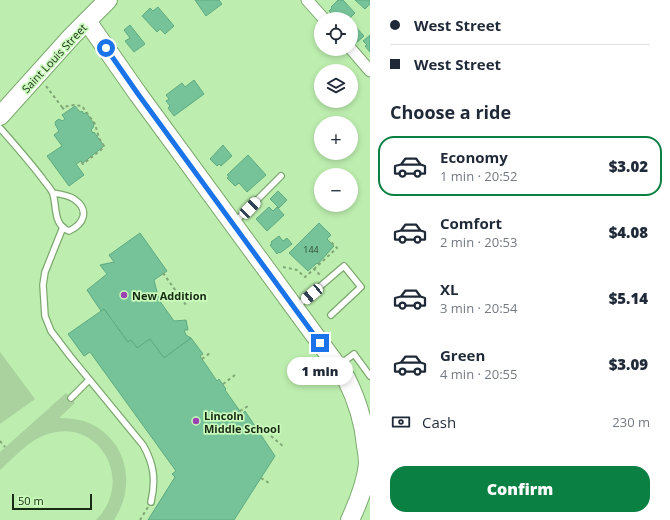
<!DOCTYPE html>
<html lang="en">
<head>
<meta charset="utf-8">
<style>
	:root { --surface:#fff; --page:#f6f6f7; --text:#1f2937; --muted:#747a83; --line:#e0e1e3; --accent:#0b8043 }
	body { margin:0; font-family:"Open Sans",sans-serif; background:var(--page); color:var(--text); height:100vh; display:flex; flex-direction:column; font-size:15px; white-space:nowrap }
	* { box-sizing:border-box; margin:0 }
	p { font-size:13px; color:var(--muted) }
	.icon { flex:none; width:22px; height:22px; fill:none; stroke:currentColor; stroke-width:2; stroke-linecap:round; stroke-linejoin:round }
	.map { position:relative; flex:1; overflow:hidden }
	.drawer { display:flex; flex-direction:column; background:var(--surface); width:300px }
	.drawer>* { flex:none }
	.top-card { display:grid; align-content:center; height:88px; padding:0 20px; background:var(--surface) }
	.tools { position:absolute; left:314px; top:12px; display:grid; gap:8px }
	.tools a { display:grid; place-items:center; width:44px; height:44px; border-radius:50%; background:var(--surface); box-shadow:0 2px 6px #0003; font-size:20px }
	.scale { position:absolute; left:12px; bottom:10px; width:80px; box-sizing:border-box; padding-left:4px; border:2px solid #172a12; border-top:0; font-size:11px; line-height:14px; white-space:nowrap; color:#172a12; -webkit-text-stroke:3px #cafbbc; paint-order:stroke }
	.end { position:absolute; width:18px; height:18px; margin:-9px; border:5px solid #1a73e8; background:#fff; box-shadow:0 0 0 2px #fff }
	.from { border-radius:50% }
	.bubble { position:absolute; height:28px; border-radius:14px; background:var(--surface); box-shadow:0 2px 6px #0003; font-size:13px; font-weight:800; line-height:28px; text-align:center }
	.car { position:absolute; width:12px; height:24px; margin:-12px -6px; border-radius:5px; box-shadow:0 0 3px 1px #0007; background:linear-gradient(#fff 24%,#345 0 40%,#fff 0 76%,#345 0 86%,#fff 0) }
	.top-card b { display:flex; align-items:center; gap:14px; height:38px; font-size:15px }
	.top-card b+b { border-top:1px solid var(--line) }
	.top-card i { width:10px; height:10px; background:var(--text) }
	ul { padding:0; list-style:none }
	li { display:flex; align-items:center; gap:12px; height:60px; margin:0 8px 6px; padding:0 12px; border:2px solid transparent; border-radius:16px }
	li div { flex:1 }
	li b { display:block; font-size:15px }
	li em { font-style:normal; font-weight:800 }
	li.current { border-color:var(--accent) }
	li>.icon { width:36px; height:36px; stroke-width:1.5 }
	h2 { padding:0 20px; font-size:18px; line-height:48px }
	.pay { display:flex; align-items:center; gap:10px; height:44px; padding:0 20px; font-size:15px }
	.pay p { margin-inline-start:auto }
	.cta { display:flex; gap:8px; margin-top:auto; padding:8px 20px }
	.cta a { flex:1; height:46px; border-radius:16px; background:var(--accent); color:#fff; font-size:16px; font-weight:800; line-height:46px; text-align:center }
	main { display:flex; flex:1; min-height:0 }
	.map>svg:first-child { display:block }
	.green { fill:#a9d29e }
	.building { fill:#77c399; stroke:#5eaa81 }
	.lines { fill:none; stroke-linecap:round; stroke-linejoin:round }
	.service-casing { stroke:#7ba96d; stroke-width:8 }
	.minor-casing { stroke:#7ba96d; stroke-width:13 }
	.primary-casing { stroke:#7ba96d; stroke-width:20 }
	.path { stroke:#81a776; stroke-width:2; stroke-dasharray:3 3; stroke-linecap:butt }
	.service { stroke:#fff; stroke-width:5.5 }
	.minor { stroke:#fff; stroke-width:11 }
	.primary { stroke:#fff; stroke-width:18 }
	.route { stroke:#1a73e8; stroke-width:5 }
	.poi-dot { fill:#9a43b1; stroke:#cafbbc; stroke-width:1.5 }
	.labels { text-anchor:middle; dominant-baseline:central; stroke-width:3.5; stroke-linejoin:round; paint-order:stroke }
	.number-label { font-size:9px; fill:#2f5034 }
	.street-label { font-size:11px; fill:#172a12; stroke:#cafbbc }
	.poi-label { font-size:11px; font-weight:bold; fill:#172a12; stroke:#cafbbc; text-anchor:start }
</style>
</head>
<body>
<main>
<div class="map">
<svg width="370" height="520" viewBox="0 0 370 520">
	<rect width="100%" height="100%" fill="#bdeeaf"/>
	<g class="green">
		<path d="M0 352 35 399 0 424Z"/>
		<path d="M66 393 75 403 59 418C67 418 76 419 84 421 126 436 138 484 114 520H96C136 480 98 415 45 435 28 441 14 458 0 470V452Z"/>
	</g>
	<g class="building">
		<path d="M195 0H219L222 4 206 16Z"/>
		<path d="M338 0H343L355 13 349 19H345L344 17 342 19H336L329 11 332 8 331 7Z"/>
		<path d="M355 0H370V4L365 9Z"/>
		<path d="M158 7 174 26 165 34 160 29 157 32 142 16 150 8 153 11Z"/>
		<path d="M351 23H352L364 36 355 44 351 40Z"/>
		<path d="M130 25 145 44 134 52 125 41 130 38 124 30Z"/>
		<path d="M370 35V52L365 46 367 45 363 41Z"/>
		<path d="M194 80 204 94 174 116 168 108 170 106 166 101 169 99 166 95 182 83 185 87Z"/>
		<path d="M75 106 80 112 82 111 84 114 86 112 94 124 93 128 91 130 93 133 94 132 104 146 83 163 81 161 76 164 84 175 69 186 47 156 62 146 54 135 59 131 56 126 55 123 56 121 59 119 62 121 65 119 62 115Z"/>
		<path d="M223 145 232 156 221 166 219 164 217 166 210 159Z"/>
		<path d="M248 155 266 175 247 192 239 183 235 186 227 178 229 176 227 175Z"/>
		<path d="M278 191 287 200 279 208 270 199Z"/>
		<path d="M269 207 273 211 277 207 284 215 267 231 256 219Z"/>
		<path d="M319 223 331 235 327 239 334 246 318 264 317 263 308 271 289 253Z"/>
		<path d="M140 233 167 271 154 280 159 300 174 321 186 320 188 330H184L186 335 191 338 164 358 150 339 137 348 131 340 128 342 104 309 101 311 87 290 107 274 100 265 114 262 109 255Z"/>
		<path d="M279 236 283 241 287 238 292 244 280 253 279 252 277 254 270 245 272 244 271 242Z"/>
		<path d="M104 309 128 342 131 340 137 348 150 339 164 358 191 338 203 354 200 356 204 362 217 381 219 379 226 389 225 390 242 414 245 411 275 456 234 520H148L175 477 172 474 176 471 90 352 84 356 68 334Z"/>
	</g>
	<g class="lines">
		<g class="service-casing">
			<g id="service">
				<path d="M0 128C15 145 29 161 42 178 45 183 51 188 53 194 57 207 53 225 69 231 84 224 90 210 74 199 68 195 60 194 53 193"/>
				<path d="M234 223 281 176"/>
				<path d="M63 227 45 272 43 285 45 316 51 331 70 356 143 445C154 464 156 480 151 502"/>
				<path d="M296 307 344 266 361 287 331 315"/>
				<path d="M339 365 354 354 370 376"/>
				<path d="M71 398 89 380"/>
			</g>
		</g>
		<g class="minor-casing">
			<g id="minor">
				<path d="M307 0 324 19"/>
				<path d="M351 49 370 71"/>
			</g>
		</g>
		<g class="primary-casing">
			<g id="primary">
				<path d="M87 21 138 94 346 378C357 400 364 421 366 446 367 451 368 458 368 464 366 483 358 503 350 520"/>
				<path d="M0 116 72 36 108 0"/>
			</g>
		</g>
		<g class="path">
			<path d="M46 86 62 107 74 105 82 106 95 124 99 138 104 146 102 149 83 164 81 162"/>
			<path d="M62 107 66 112"/>
			<path d="M283 267 297 270 305 277 314 269 321 276"/>
			<path d="M314 269 337 248 329 240"/>
			<path d="M163 273 186 305H188"/>
			<path d="M202 359 210 353"/>
			<path d="M223 384 235 375"/>
			<path d="M240 411 248 406"/>
			<path d="M271 436 284 447"/>
			<path d="M0 441 5 447"/>
			<path d="M261 478 269 483"/>
			<path d="M140 520 148 507"/>
		</g>
		<use href="#service" class="service"/>
		<use href="#minor" class="minor"/>
		<use href="#primary" class="primary"/>
	</g>
	<g class="lines">
		<path class="route" d="M106 48 138 94 320 343"/>
	</g>
	<g class="poi-dot">
		<circle cx="124" cy="295" r="4"/>
		<circle cx="196" cy="421" r="4"/>
	</g>
	<g class="labels">
		<g class="number-label">
			<text x="311" y="249">144</text>
		</g>
		<g class="street-label">
			<text transform="translate(54 58) rotate(-47)">Saint Louis Street</text>
		</g>
		<g class="poi-label">
			<text x="132" y="295">New Addition</text>
			<text x="204" y="415">Lincoln<tspan x="204" dy="13">Middle School</tspan></text>
		</g>
	</g>
</svg>
<div class="tools">
<a><svg class="icon" aria-label="locate" viewBox="0 0 24 24"><circle cx="12" cy="12" r="6"/><path d="M12 2v4M12 18v4M2 12h4M18 12h4"/></svg></a>
<a><svg class="icon" aria-label="layers" viewBox="0 0 24 24"><path d="M12 4l9 5-9 5-9-5zM3 14l9 5 9-5"/></svg></a>
<a>+</a>
<a>−</a>
</div>
<div class="scale">50 m</div>
<i class="end from" style="left:106px;top:48px"></i>
<i class="end" style="left:320px;top:343px"></i>
<div class="bubble" style="left:287px;top:357px;width:66px">1 min</div>
<i class="car" style="left:250px;top:208px;rotate:44deg"></i>
<i class="car" style="left:312px;top:294px;rotate:230deg"></i>
</div>
<section class="drawer">
<div class="top-card">
<b><i class="from"></i>West Street</b>
<b><i></i>West Street</b>
</div>
<h2>Choose a ride</h2>
<ul>
<li class="current"><svg class="icon" aria-label="car" viewBox="0 0 24 24"><path d="M5 17H2v-5l4-1 3-4h7l3 4 3 1v5h-3M9 17h6M6 11h13"/><circle cx="7" cy="17" r="2"/><circle cx="17" cy="17" r="2"/></svg><div><b>Economy</b><p>1 min · 20:52</p></div><em>$3.02</em></li>
<li><svg class="icon" aria-label="car" viewBox="0 0 24 24"><path d="M5 17H2v-5l4-1 3-4h7l3 4 3 1v5h-3M9 17h6M6 11h13"/><circle cx="7" cy="17" r="2"/><circle cx="17" cy="17" r="2"/></svg><div><b>Comfort</b><p>2 min · 20:53</p></div><em>$4.08</em></li>
<li><svg class="icon" aria-label="car" viewBox="0 0 24 24"><path d="M5 17H2v-5l4-1 3-4h7l3 4 3 1v5h-3M9 17h6M6 11h13"/><circle cx="7" cy="17" r="2"/><circle cx="17" cy="17" r="2"/></svg><div><b>XL</b><p>3 min · 20:54</p></div><em>$5.14</em></li>
<li><svg class="icon" aria-label="car" viewBox="0 0 24 24"><path d="M5 17H2v-5l4-1 3-4h7l3 4 3 1v5h-3M9 17h6M6 11h13"/><circle cx="7" cy="17" r="2"/><circle cx="17" cy="17" r="2"/></svg><div><b>Green</b><p>4 min · 20:55</p></div><em>$3.09</em></li>
</ul>
<div class="pay"><svg class="icon" aria-label="cash" viewBox="0 0 24 24"><path d="M3 7h18v10H3z"/><circle cx="12" cy="12" r="2"/></svg>Cash<p>230 m</p></div>
<div class="cta"><a>Confirm</a></div>
</section>
</main>
</body>
</html>
